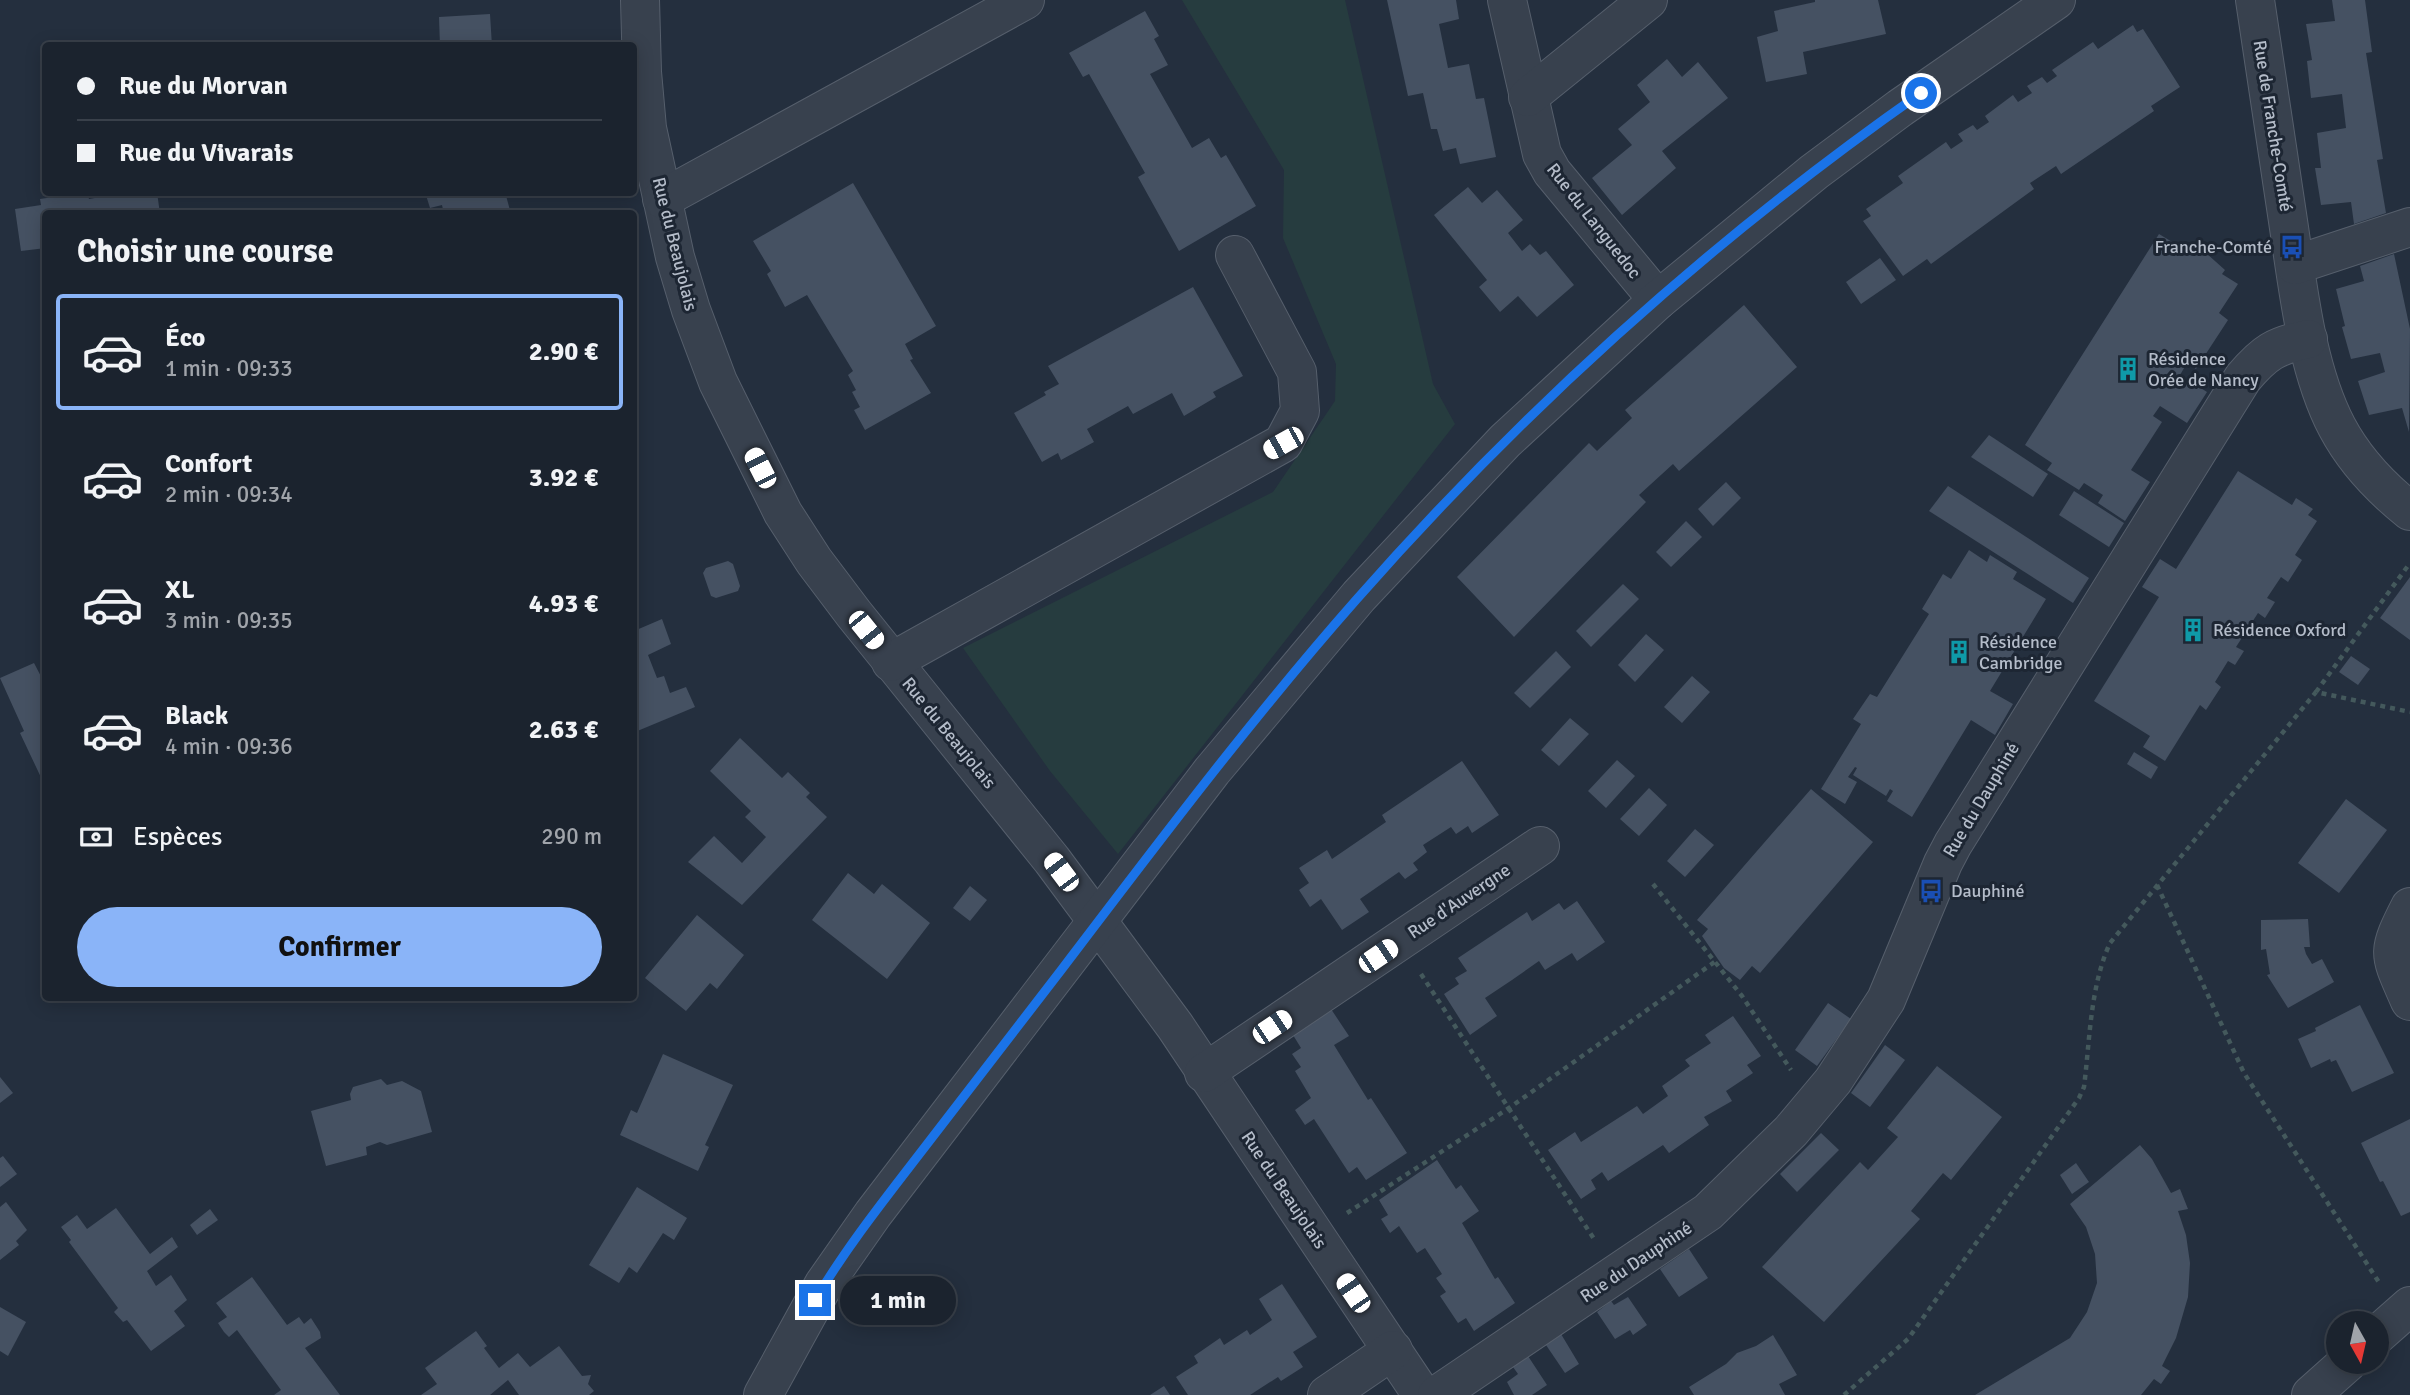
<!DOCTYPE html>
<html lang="fr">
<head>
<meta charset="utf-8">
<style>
	:root { --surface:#1b232e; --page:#242b36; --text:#f1f3f6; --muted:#a0a4aa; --line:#39404a; --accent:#8ab4f8 }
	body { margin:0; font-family:Signika,sans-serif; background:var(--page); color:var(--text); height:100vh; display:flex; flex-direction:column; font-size:26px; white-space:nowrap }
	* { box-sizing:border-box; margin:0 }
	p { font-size:23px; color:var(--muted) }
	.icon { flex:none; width:38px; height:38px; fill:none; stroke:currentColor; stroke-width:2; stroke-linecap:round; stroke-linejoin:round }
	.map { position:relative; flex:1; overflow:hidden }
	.side { position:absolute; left:42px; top:210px; width:595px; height:791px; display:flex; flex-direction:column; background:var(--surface); border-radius:7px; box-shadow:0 4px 18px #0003,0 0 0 2px var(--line) }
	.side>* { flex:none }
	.top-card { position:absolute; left:42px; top:42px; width:595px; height:154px; border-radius:7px; box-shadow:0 4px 18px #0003,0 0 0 2px var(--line); display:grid; align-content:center; height:154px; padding:0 35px; background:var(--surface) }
	.needle { width:46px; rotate:172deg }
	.buttons { position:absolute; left:2326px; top:1311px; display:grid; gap:14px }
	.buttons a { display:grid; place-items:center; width:63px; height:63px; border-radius:50%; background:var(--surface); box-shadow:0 4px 18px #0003,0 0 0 2px var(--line); font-size:35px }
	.end { position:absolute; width:32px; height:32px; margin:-16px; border:9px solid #1a73e8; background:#fff; box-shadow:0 0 0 4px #fff }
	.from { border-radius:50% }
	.bubble { position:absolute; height:49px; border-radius:24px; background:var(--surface); box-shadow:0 4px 18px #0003,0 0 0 2px var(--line); font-size:23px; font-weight:800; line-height:49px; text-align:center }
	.car { position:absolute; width:21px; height:42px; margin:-21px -10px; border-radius:9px; box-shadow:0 0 5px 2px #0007; background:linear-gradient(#fff 24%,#345 0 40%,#fff 0 76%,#345 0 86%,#fff 0) }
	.top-card b { display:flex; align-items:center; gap:24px; height:66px; font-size:26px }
	.top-card b+b { border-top:2px solid var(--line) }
	.top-card i { width:18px; height:18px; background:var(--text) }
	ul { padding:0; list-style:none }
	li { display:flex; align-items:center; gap:21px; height:116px; margin:0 14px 10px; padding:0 21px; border:4px solid transparent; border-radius:7px }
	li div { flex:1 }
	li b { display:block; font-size:26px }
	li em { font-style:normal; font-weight:800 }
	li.on { border-color:var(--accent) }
	li>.icon { width:63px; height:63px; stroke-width:1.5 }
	h2 { padding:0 35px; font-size:32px; line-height:84px }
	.pay { display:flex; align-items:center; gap:18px; height:77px; padding:0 35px; font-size:26px }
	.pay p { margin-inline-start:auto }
	.action { display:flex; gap:14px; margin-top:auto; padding:14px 35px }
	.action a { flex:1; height:80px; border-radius:42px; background:var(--accent); color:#111; font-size:28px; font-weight:800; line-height:80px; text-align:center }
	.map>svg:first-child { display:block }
	.green { fill:#263c3f }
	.building { fill:#455162 }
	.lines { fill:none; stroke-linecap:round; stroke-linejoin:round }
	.minor-casing { stroke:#565f6c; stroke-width:40 }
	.path { stroke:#44595c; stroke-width:4.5; stroke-dasharray:5 5; stroke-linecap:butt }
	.minor { stroke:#38414e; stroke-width:38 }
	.route { stroke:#1a73e8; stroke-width:9 }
	.labels { text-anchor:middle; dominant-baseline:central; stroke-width:6; stroke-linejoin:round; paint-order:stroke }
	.street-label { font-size:18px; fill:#b4bcc9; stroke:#1d2633 }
	.poi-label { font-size:18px; fill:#b4bcc9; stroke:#1d2633; text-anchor:start }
</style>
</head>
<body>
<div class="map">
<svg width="2410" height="1395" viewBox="0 0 2410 1395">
	<rect width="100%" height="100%" fill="#242f3e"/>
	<path class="green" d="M1182 0H1345L1433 384 1455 424 1118 854 1050 771 963 648 1273 492 1335 401 1336 364 1283 238 1284 170Z"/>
	<g class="building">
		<path d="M1387 0H1456L1459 19 1439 24 1448 68 1469 64 1476 99 1484 98 1496 157 1460 164 1456 148 1443 151 1437 129H1431L1423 93 1408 96Z"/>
		<path d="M1815 0H1878L1886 34 1803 52 1807 74 1766 82 1757 37 1778 31 1774 11 1815 2Z"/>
		<path d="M2332 0H2365L2372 52 2366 53 2383 159 2377 160 2386 213 2354 224 2351 202 2321 205 2315 168H2321L2317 133 2346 128 2342 94 2311 98 2307 61 2312 60 2306 24 2335 21Z"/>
		<path d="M1145 11 1159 36 1154 39 1168 65 1150 74 1192 148 1209 138 1221 158 1226 155 1256 206 1179 251 1138 177 1145 173 1089 74 1083 77 1069 53Z"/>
		<path d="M490 14 492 46H440L439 17Z"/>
		<path d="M2133 25 2137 32 2143 29 2180 87 2151 106 2154 111 2061 174 2056 166 2030 183 2034 189 1931 264 1927 259 1903 276 1863 221 1871 216 1866 209 1903 183 1898 176 1946 142 1951 149 1963 141 1958 134 1973 125 1977 130 1989 122 1985 116 2013 95 2018 102 2032 93 2027 86 2042 77 2047 83 2057 76 2052 70 2093 42 2098 49Z"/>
		<path d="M1667 59 1682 77 1698 62 1728 98 1662 151 1676 168 1622 215 1592 178 1632 145 1618 129 1650 102 1637 85Z"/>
		<path d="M853 183 936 326 905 344 913 359 910 360 931 393 865 430 854 410 860 407 852 392 856 390 848 375 853 371 807 295 785 307 767 274 771 271 753 241Z"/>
		<path d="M1468 187 1482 203 1497 190 1523 220 1508 233 1522 251 1530 244 1540 255 1546 251 1574 285 1537 317 1518 296 1500 312 1479 287 1487 280 1434 215Z"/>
		<path d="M87 192 89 199 128 192H157L160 214H46V248L21 251 15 209 41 205 40 199Z"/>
		<path d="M425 192H505L511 214H444L442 205 430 208Z"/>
		<path d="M2159 234 2179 246 2196 244 2225 270 2222 274 2238 284 2219 313 2228 320 2196 369 2187 363 2180 375 2207 392 2187 423 2160 406 2153 416 2162 422 2131 470 2150 482 2125 521 2098 503 2103 495 2084 483 2079 490 2047 470 2052 463 2025 445Z"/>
		<path d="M2394 254 2410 329 2409 432 2402 408 2369 415 2358 381 2385 372 2380 353 2351 359 2342 327 2345 326 2336 289 2364 281 2360 266Z"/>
		<path d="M1880 258 1896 280 1861 304 1846 282Z"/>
		<path d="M1193 287 1243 376 1213 392 1216 397 1184 416 1172 393 1133 414 1128 406 1087 429 1094 442 1061 460 1058 453 1042 462 1014 413 1046 395 1044 392 1059 384 1048 366Z"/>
		<path d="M1744 305 1797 367 1679 471 1673 464 1639 495 1646 502 1514 637 1457 577 1589 443 1597 451 1632 418 1625 410Z"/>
		<path d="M1989 435 2048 474 2033 497 1971 457Z"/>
		<path d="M2238 471 2292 505 2296 498 2313 509 2308 515 2317 521 2295 555 2302 560 2288 582 2281 577 2267 598 2275 602 2265 618 2258 613 2236 647 2244 651 2235 665 2228 661 2215 682 2221 687 2206 710 2200 705 2165 761 2143 747 2150 736 2094 701 2159 597 2142 587 2160 559 2176 569Z"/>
		<path d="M1726 482 1741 498 1713 526 1698 509Z"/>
		<path d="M1948 486 2089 578 2073 603 1929 511Z"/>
		<path d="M2074 491 2124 523 2109 547 2059 515Z"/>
		<path d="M1686 521 1702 537 1671 567 1656 552Z"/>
		<path d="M1969 550 1987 562 1990 555 2017 572 2013 579 2046 599 1990 691 2013 704 1995 735 1971 720 1912 817 1887 801 1893 791 1890 789 1886 796 1853 775 1857 768 1855 767 1848 777 1857 782 1845 804 1821 789 1861 724 1853 719 1870 694 1877 697 1929 614 1922 609 1943 574 1951 579Z"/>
		<path d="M728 561 733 564 740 586 738 591 716 598 711 596 703 573 706 568Z"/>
		<path d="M2410 577V640L2380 618Z"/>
		<path d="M1623 584 1639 599 1591 647 1576 631Z"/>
		<path d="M662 619 671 644 648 655 657 678 664 676 670 693 686 687 695 707 635 732 634 631Z"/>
		<path d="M1646 634 1664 650 1635 682 1618 665Z"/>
		<path d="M1556 651 1571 667 1530 708 1514 693Z"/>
		<path d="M2351 656 2370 669 2358 685 2339 672Z"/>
		<path d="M34 663 46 686V788L20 733 24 731 0 678Z"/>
		<path d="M1692 676 1710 692 1682 723 1664 707Z"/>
		<path d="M1570 718 1589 734 1559 766 1541 750Z"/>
		<path d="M740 738 782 778 788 772 810 793 806 797 827 817 742 905 688 862 714 836 742 863 766 837 745 817 751 811 710 771Z"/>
		<path d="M2134 752 2158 767 2151 779 2127 764Z"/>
		<path d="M1617 760 1635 776 1606 808 1588 791Z"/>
		<path d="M1462 761 1499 815 1472 833 1468 826 1456 834 1451 827 1423 845 1427 852 1413 863 1418 870 1405 879 1399 872 1360 899 1369 912 1342 930 1321 899 1310 907 1299 890 1309 883 1299 868 1327 850 1332 859 1386 822 1382 815Z"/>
		<path d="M1649 788 1667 805 1639 836 1620 819Z"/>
		<path d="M1811 789 1873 842 1760 973 1752 966 1740 980 1724 968 1702 936 1708 929 1697 920Z"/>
		<path d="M2346 799 2387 830 2339 893 2298 863Z"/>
		<path d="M1695 829 1714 845 1685 877 1667 861Z"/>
		<path d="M848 873 874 894 882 884 930 923 887 979 812 920Z"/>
		<path d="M970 886 987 900 970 921 953 908Z"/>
		<path d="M1577 901 1605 942 1577 961 1572 953 1545 970 1539 961 1512 980 1485 998 1497 1016 1470 1035 1444 994 1459 984 1455 978 1467 971 1458 958 1527 912 1532 921 1559 903 1564 910Z"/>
		<path d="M697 915 744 955 717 989 710 983 686 1011 645 978Z"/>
		<path d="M2308 919 2310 947H2304L2306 954 2312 964 2322 959 2334 982 2288 1008 2267 975 2270 974 2266 949 2261 950V920Z"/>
		<path d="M1828 1003 1851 1019 1817 1066 1795 1050Z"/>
		<path d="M2360 1005 2394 1073 2352 1092 2336 1060 2331 1062 2330 1059 2311 1068 2298 1039 2316 1031 2315 1028Z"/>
		<path d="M1331 1009 1349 1036 1334 1045 1368 1100 1371 1098 1407 1153 1366 1180 1357 1167 1349 1173 1314 1119 1305 1125 1295 1110 1311 1098 1295 1071 1301 1067 1292 1054 1301 1048 1293 1035Z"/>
		<path d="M1733 1016 1761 1056 1747 1065 1753 1073 1726 1091 1732 1101 1704 1117 1709 1125 1669 1153 1663 1145 1608 1181 1602 1172 1591 1180 1596 1189 1581 1199 1548 1150 1575 1132 1581 1142 1637 1106 1643 1114 1668 1096 1662 1086 1690 1066 1685 1060 1711 1043 1705 1035Z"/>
		<path d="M1885 1045 1905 1060 1870 1107 1851 1093Z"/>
		<path d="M663 1054 733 1085 705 1145 709 1147 698 1171 620 1135 631 1110 637 1113Z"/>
		<path d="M1937 1066 2002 1117 1951 1180 1943 1173 1911 1211 1920 1219 1824 1322 1762 1267 1860 1162 1868 1170 1898 1137 1887 1128Z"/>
		<path d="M0 1077 13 1093 0 1103Z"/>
		<path d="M381 1079 387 1085 402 1081 421 1091 432 1132 387 1145 380 1142 366 1147 367 1155 326 1166 311 1111 351 1100 350 1094 353 1087Z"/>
		<path d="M2410 1119V1212L2401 1216 2383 1181 2380 1182 2361 1143Z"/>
		<path d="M1821 1133 1839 1150 1797 1192 1780 1174Z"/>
		<path d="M2140 1145 2152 1159 2171 1193 2180 1189 2188 1209 2178 1211 2186 1235 2190 1263 2188 1297 2176 1338 2162 1366 2170 1371 2161 1384 2154 1379 2141 1395H1975L2070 1338 2087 1312 2097 1283 2095 1254 2086 1227 2070 1204Z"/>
		<path d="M3 1156 17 1174 0 1187V1158Z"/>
		<path d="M1437 1160 1456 1189 1461 1185 1479 1211 1462 1223 1495 1279 1498 1277 1515 1303 1474 1331 1466 1318 1458 1323 1440 1296 1446 1292 1436 1278 1442 1274 1425 1248 1417 1253 1399 1226 1390 1233 1381 1219 1388 1215 1379 1200Z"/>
		<path d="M2076 1163 2089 1182 2072 1194 2060 1175Z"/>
		<path d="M637 1187 687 1218 674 1240 663 1233 637 1273 629 1267 619 1283 589 1265Z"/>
		<path d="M6 1202 27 1230 16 1241 19 1245 0 1260V1207Z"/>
		<path d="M116 1208 150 1254 172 1237 178 1247 147 1271 156 1286 171 1275 187 1300 174 1311 185 1326 151 1351 127 1320 123 1322 114 1312 118 1308 69 1242 71 1240 61 1227 77 1215 87 1229Z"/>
		<path d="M210 1209 218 1220 197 1235 190 1225Z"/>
		<path d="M1689 1249 1708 1278 1679 1297 1660 1269Z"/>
		<path d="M252 1277 287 1325 299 1317 304 1324 311 1318 320 1332 321 1338 305 1348 340 1395H274L281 1390 237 1330 229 1337 224 1332 218 1323 227 1317 216 1303Z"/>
		<path d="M1282 1284 1317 1337 1293 1352 1303 1367 1281 1381 1278 1377 1250 1395H1188L1176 1377 1198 1363 1194 1356 1220 1338 1224 1345 1247 1330 1250 1335 1272 1320 1259 1299Z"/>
		<path d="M1628 1297 1647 1325 1633 1335 1630 1330 1615 1339 1597 1312 1611 1301 1614 1305Z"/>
		<path d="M0 1307 26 1322 8 1356 0 1351Z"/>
		<path d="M476 1331 487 1346 484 1348 499 1368 518 1353 530 1367 559 1346 582 1376 591 1375 588 1384 594 1391 589 1395H519L508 1380 490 1395H421L437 1384 425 1368Z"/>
		<path d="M1561 1334 1579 1364 1565 1373 1546 1345Z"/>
		<path d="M1773 1335 1797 1375 1779 1384 1785 1395H1694L1689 1387 1726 1364 1737 1353 1756 1346Z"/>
		<path d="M1528 1356 1547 1385 1532 1395H1514L1507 1382 1518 1374 1513 1367Z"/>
		<path d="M1164 1386 1170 1395H1150Z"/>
	</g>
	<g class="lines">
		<g class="minor-casing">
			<g id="minor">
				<path d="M640 0 642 72 647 128 675 257 691 310 718 382 783 513 814 561 854 614 1052 860 1175 1026 1422 1395"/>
				<path d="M1507 0 1542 154 1552 172 1658 300"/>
				<path d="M2255 0C2266 74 2277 147 2288 221 2298 287 2306 368 2337 427 2355 461 2381 488 2410 511"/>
				<path d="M1528 97 1648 0"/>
				<path d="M662 199 1025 0"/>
				<path d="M2295 265 2410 227"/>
				<path d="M891 662 1283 443 1300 411 1297 372 1235 255"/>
				<path d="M2410 907C2386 954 2389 953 2410 1001"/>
				<path d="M1204 1073 1540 846"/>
				<path d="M2376 1336 2410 1306"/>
				<path d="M763 1395 824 1284 873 1214 1212 771 1359 596 1505 441 1658 300 1814 172 1900 108 2056 0"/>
				<path d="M1327 1395 1393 1350"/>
				<path d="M1437 1395 1708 1212 1791 1131 1833 1081 1886 1000 1943 863 1953 844 2243 378C2265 352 2275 346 2308 339"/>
				<path d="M2311 1395 2348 1362"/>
			</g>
		</g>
		<g class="path">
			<path d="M2316 692 2410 563"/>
			<path d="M1653 884 1742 996 1791 1070"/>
			<path d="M2157 885 2244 1073 2380 1284"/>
			<path d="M1421 974 1596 1242"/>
			<path d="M1347 1213 1509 1108 1716 961"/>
			<path d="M1844 1395 1908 1339 2079 1098 2084 1087C2090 1039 2090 987 2110 943L2316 692 2410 712"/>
		</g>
		<use href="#minor" class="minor"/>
	</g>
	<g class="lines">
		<path class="route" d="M815 1300C846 1248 884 1200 921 1152 968 1091 1015 1030 1062 969 1157 844 1252 718 1356 600 1523 410 1714 238 1921 93"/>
	</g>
	<defs>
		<g id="bus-bare" transform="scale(1.89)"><path d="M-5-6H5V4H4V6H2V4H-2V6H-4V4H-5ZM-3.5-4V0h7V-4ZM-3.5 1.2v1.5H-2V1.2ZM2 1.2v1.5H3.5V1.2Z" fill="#1a4fb4" stroke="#1d2633" stroke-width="2.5" paint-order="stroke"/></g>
		<g id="building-bare" transform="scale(1.89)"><path d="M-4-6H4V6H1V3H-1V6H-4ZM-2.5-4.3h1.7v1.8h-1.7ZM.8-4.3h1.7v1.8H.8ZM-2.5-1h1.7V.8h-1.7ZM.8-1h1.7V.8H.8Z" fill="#0f9aa8" stroke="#1d2633" stroke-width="2.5" paint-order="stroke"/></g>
	</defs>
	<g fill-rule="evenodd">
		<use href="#bus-bare" x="2292" y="247"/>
		<use href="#building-bare" x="2128" y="369"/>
		<use href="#building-bare" x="2193" y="630"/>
		<use href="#building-bare" x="1959" y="652"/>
		<use href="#bus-bare" x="1931" y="891"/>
	</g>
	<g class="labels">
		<g class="street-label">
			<text transform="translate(2273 126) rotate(81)">Rue de Franche-Comté</text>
			<text transform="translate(1594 221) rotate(52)">Rue du Languedoc</text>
			<text transform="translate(675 244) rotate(76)">Rue du Beaujolais</text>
			<text transform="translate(949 733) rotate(51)">Rue du Beaujolais</text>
			<text transform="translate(1981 800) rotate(-59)">Rue du Dauphiné</text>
			<text transform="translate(1459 901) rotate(-34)">Rue d'Auvergne</text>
			<text transform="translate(1284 1190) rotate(56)">Rue du Beaujolais</text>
			<text transform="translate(1636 1262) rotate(-34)">Rue du Dauphiné</text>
		</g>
		<g class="poi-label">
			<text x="2272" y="247" text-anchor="end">Franche-Comté</text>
			<text x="2148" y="359">Résidence<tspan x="2148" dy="21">Orée de Nancy</tspan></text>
			<text x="2213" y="630">Résidence Oxford</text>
			<text x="1979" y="642">Résidence<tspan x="1979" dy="21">Cambridge</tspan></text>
			<text x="1951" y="891">Dauphiné</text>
		</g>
	</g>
</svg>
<div class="buttons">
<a><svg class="needle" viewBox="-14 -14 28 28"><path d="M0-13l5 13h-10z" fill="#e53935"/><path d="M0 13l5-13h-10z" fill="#a0a4aa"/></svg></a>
</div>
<i class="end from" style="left:1921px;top:93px"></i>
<i class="end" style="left:815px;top:1300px"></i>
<div class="bubble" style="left:840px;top:1276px;width:116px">1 min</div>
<i class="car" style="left:1283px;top:443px;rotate:241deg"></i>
<i class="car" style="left:760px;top:468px;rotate:333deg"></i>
<i class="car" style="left:866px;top:630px;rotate:141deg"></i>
<i class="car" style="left:1061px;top:872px;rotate:323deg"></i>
<i class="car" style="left:1378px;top:956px;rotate:56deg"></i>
<i class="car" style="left:1272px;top:1027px;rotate:56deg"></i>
<i class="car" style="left:1353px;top:1293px;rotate:326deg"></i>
<div class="top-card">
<b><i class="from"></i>Rue du Morvan</b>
<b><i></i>Rue du Vivarais</b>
</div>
<section class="side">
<h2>Choisir une course</h2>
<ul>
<li class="on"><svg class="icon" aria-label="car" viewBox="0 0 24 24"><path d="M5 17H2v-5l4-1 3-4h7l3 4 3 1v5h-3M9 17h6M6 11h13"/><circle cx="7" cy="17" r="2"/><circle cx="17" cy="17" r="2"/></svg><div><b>Éco</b><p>1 min · 09:33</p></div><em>2.90 €</em></li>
<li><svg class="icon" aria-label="car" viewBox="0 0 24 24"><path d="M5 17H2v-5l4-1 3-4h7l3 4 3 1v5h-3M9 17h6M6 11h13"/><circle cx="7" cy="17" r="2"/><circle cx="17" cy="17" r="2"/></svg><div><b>Confort</b><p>2 min · 09:34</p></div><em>3.92 €</em></li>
<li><svg class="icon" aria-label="car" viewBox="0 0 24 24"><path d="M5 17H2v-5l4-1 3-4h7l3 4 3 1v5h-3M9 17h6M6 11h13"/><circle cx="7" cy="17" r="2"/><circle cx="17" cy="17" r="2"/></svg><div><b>XL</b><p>3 min · 09:35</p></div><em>4.93 €</em></li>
<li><svg class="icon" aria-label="car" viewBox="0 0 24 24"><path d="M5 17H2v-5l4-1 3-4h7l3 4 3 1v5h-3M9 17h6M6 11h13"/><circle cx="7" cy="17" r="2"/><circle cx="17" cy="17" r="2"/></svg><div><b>Black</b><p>4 min · 09:36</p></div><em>2.63 €</em></li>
</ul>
<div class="pay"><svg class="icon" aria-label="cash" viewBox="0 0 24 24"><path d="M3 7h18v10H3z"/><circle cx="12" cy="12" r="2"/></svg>Espèces<p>290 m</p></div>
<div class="action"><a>Confirmer</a></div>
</section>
</div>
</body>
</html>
